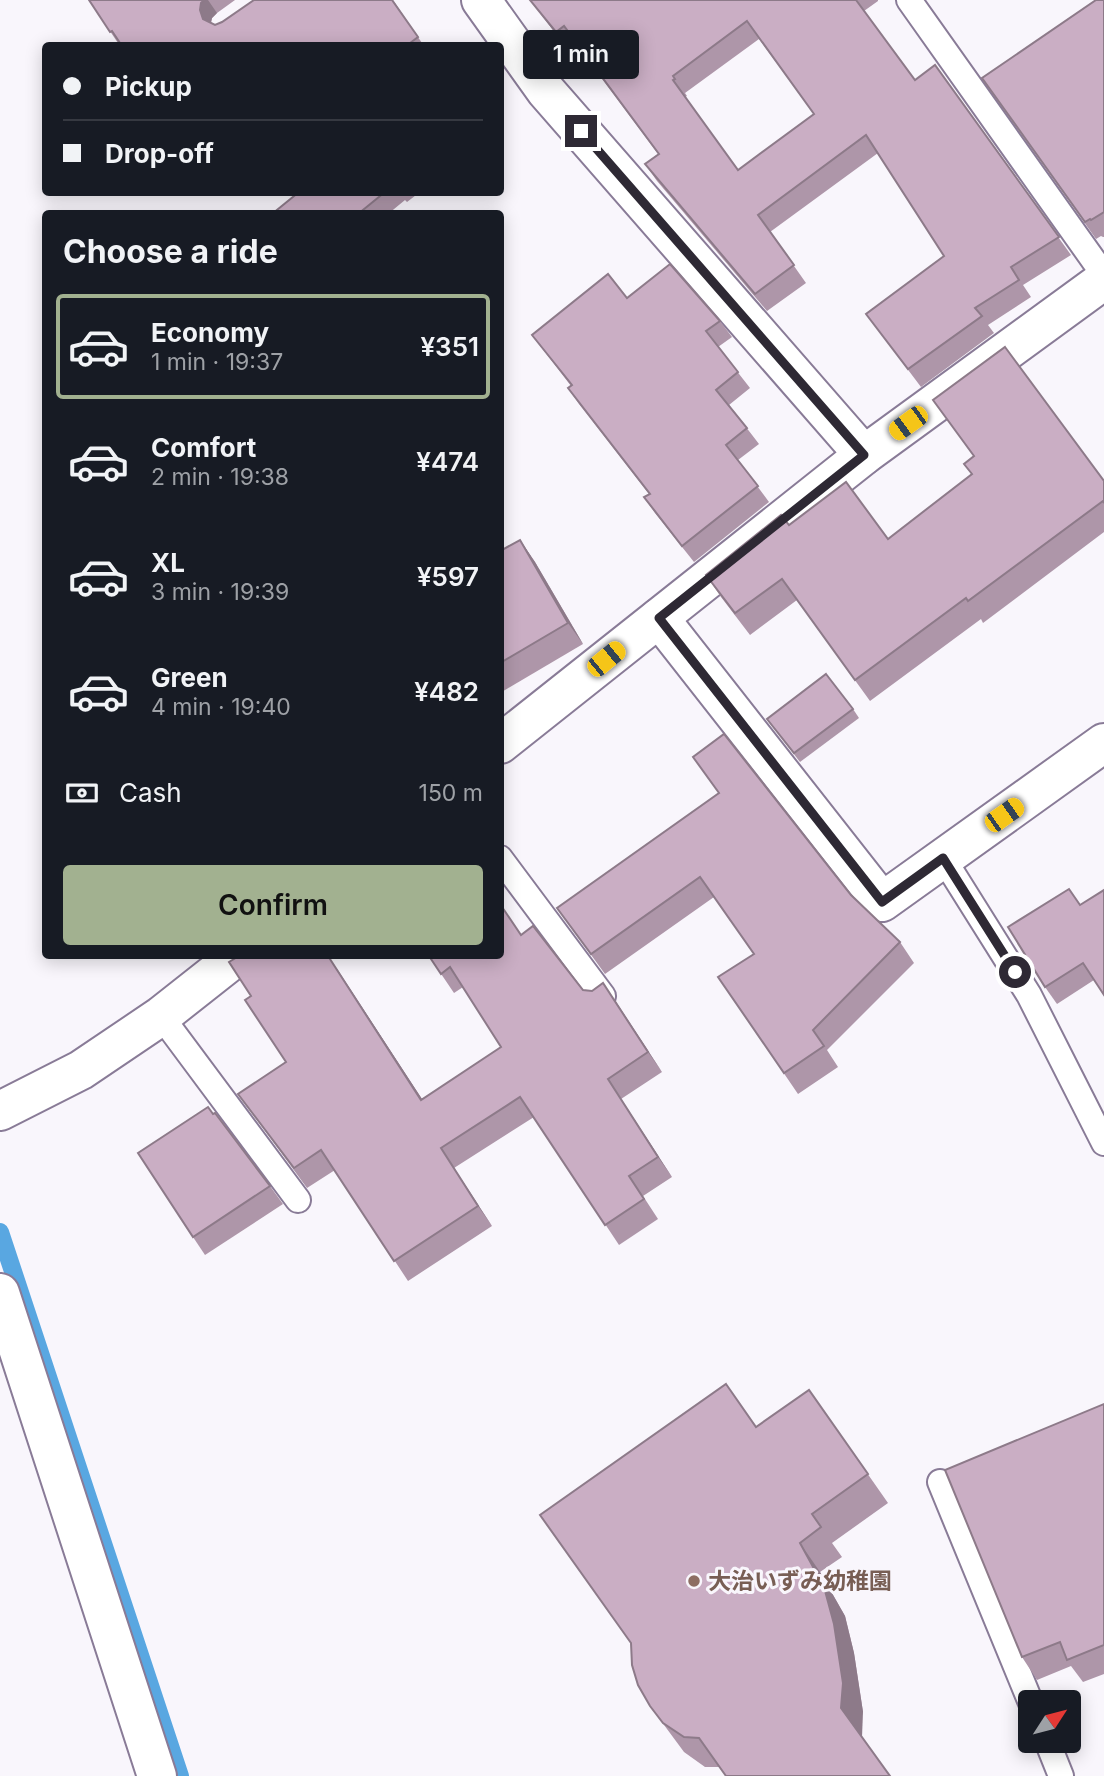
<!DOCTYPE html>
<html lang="en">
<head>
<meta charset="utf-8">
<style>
	:root { --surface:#171b24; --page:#20242c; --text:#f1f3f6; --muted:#9ea1a6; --line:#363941; --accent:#a2b190 }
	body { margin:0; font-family:Inter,"Noto Sans JP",sans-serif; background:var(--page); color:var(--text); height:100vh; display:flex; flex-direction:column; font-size:26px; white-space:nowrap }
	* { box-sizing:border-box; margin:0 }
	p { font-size:23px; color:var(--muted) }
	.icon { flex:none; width:38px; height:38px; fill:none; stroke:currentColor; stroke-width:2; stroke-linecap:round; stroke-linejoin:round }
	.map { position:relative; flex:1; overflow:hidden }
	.sheet { position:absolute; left:42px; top:210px; width:462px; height:749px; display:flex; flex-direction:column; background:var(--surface); border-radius:7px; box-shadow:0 4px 18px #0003 }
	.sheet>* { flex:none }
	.hud { position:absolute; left:42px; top:42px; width:462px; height:154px; border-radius:7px; box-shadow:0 4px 18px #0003; display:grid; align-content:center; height:154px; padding:0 21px; background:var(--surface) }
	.needle { width:46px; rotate:54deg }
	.controls { position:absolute; left:1018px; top:1690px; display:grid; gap:14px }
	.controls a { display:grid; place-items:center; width:63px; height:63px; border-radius:7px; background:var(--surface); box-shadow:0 4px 18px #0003; font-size:35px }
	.end { position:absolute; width:32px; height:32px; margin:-16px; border:9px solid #2e2934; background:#fff; box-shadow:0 0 0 4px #fff }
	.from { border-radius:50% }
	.bubble { position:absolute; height:49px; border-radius:7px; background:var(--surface); box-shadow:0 4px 18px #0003; font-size:23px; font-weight:600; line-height:49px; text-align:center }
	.car { position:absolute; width:21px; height:42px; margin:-21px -10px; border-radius:9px; box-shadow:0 0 5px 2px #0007; background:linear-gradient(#f5c518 24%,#345 0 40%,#f5c518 0 76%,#345 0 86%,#f5c518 0) }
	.hud b { display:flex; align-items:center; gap:24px; height:66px; font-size:26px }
	.hud b+b { border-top:2px solid var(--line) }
	.hud i { width:18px; height:18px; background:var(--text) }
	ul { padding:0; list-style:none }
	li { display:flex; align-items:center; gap:21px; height:105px; margin:0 14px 10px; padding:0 7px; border:4px solid transparent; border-radius:7px }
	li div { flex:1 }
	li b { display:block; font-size:26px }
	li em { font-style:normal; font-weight:600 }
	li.current { border-color:var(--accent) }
	li>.icon { width:63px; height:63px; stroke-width:1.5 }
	h2 { padding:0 21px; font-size:32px; line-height:84px }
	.pay { display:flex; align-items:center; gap:18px; height:77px; padding:0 21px; font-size:26px }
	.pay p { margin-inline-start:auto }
	.button { display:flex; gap:14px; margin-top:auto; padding:14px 21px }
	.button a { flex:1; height:80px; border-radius:7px; background:var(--accent); color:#111; font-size:28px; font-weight:600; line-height:80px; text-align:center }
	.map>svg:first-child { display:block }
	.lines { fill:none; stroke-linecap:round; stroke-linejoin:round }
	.stream { stroke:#59a7e1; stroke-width:18 }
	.service-casing { stroke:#897b97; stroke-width:28 }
	.minor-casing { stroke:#897b97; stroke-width:42 }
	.service { stroke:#fff; stroke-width:24 }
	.minor { stroke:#fff; stroke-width:38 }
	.wall { fill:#ae96a9; fill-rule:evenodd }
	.shaded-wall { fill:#8d7a89 }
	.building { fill:#caaec4; stroke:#8d7a89; stroke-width:2; fill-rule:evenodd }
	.route { stroke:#2e2934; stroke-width:9 }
	.education-dot { fill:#8d6e63; stroke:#f9f6fc; stroke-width:2.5 }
	.labels { text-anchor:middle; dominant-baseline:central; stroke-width:6; stroke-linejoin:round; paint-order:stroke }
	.education-label { font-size:23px; font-weight:bold; fill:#785e54; stroke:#f9f6fc; text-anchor:start }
</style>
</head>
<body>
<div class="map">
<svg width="1104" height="1776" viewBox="0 0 1104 1776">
	<rect width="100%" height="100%" fill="#f9f6fc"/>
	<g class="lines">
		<path class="stream" d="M0 1232 180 1776"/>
		<g class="service-casing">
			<g id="service">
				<path d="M909 0 1104 275"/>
				<path d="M500 858 603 996"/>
				<path d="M943 858 1029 995 1104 1143"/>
				<path d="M161 1016 298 1200"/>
				<path d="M940 1482 1031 1703"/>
				<path d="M1047 1741 1061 1776"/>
			</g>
		</g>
		<g class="minor-casing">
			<g id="minor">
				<path d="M481 0 546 91 864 455"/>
				<path d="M659 618 882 902 1104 743"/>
				<path d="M500 744 864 455 1104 280"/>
				<path d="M0 1111 81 1070 161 1016 237 956"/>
				<path d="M0 1293 157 1776"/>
			</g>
		</g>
		<use href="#service" class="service"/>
		<use href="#minor" class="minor"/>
	</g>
	<g class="wall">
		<path d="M89 0H235L217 13 212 18 211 23 215 25 393 0 424 46H120Z"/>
		<path d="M530 0H878V1L864 11 915 80 935 65 1071 255 1023 285 1031 297 988 325 994 333 921 387 866 314 944 256 878 153 770 232 806 283 767 311 657 181 645 164 658 154 576 44 568 50ZM759 39 814 114 738 170 685 97 687 96 685 93Z"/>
		<path d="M1104 0V237H1103L1101 236 1096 239 982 78Z"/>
		<path d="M299 192H420L407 202 405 200 388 214H272Z"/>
		<path d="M627 298 720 321 732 337 718 347 750 388 729 405 759 444 738 460 769 502 694 562 655 513 644 497 649 494 579 404 568 388 571 386 532 335Z"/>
		<path d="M964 464 1104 481V532L983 623 981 619 870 701 797 600 750 635 721 597 706 575 789 525 888 539 972 475Z"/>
		<path d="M520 540 535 562 583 644 500 693V551Z"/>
		<path d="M853 709 859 718 800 762 767 719Z"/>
		<path d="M719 793 851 895 900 942 914 963 827 1050 838 1067 798 1094 718 977 754 954 714 897 605 974 557 908Z"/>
		<path d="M1069 889 1080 905 1094 980 1057 1004 1045 987Z"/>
		<path d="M521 934 583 990 616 1002 662 1072 621 1099 672 1177 643 1196 658 1219 619 1245 534 1117 454 1168 492 1226 408 1281 335 1170 307 1188 238 1094 286 1062 251 996 337 969 422 1099 501 1047 463 987 454 993 429 956Z"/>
		<path d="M213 1114 270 1186 283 1204 205 1255 193 1237Z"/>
		<path d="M809 1390 888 1503 832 1543 842 1557 820 1572 845 1616 854 1653 863 1712 719 1767H705L684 1752 650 1706 631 1644 756 1427Z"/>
		<path d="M1104 1404V1674L1083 1682 1071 1666 1037 1680 1022 1657Z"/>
	</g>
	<g class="shaded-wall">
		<path d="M204 0H208L217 13 212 18 210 26 203 19 200 10 201 3Z"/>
		<path d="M520 540 535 562 583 644 568 623Z"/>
		<path d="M328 956 337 969 435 1119 421 1100Z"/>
		<path d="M603 983 616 1002 662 1072 648 1052Z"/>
		<path d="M608 1079 621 1099 672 1177 658 1157Z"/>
		<path d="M441 1148 454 1168 492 1226 478 1206Z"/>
		<path d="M800 1543 820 1572 845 1616 854 1653 863 1712 862 1737 841 1708Z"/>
	</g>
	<g class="building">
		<path d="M89 0H204L201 3 200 10 203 19 215 25 222 22 254 0H392L418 37 410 43 411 46H122L112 31 110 32Z"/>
		<path d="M530 0H856L915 80 935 65 1059 237 1011 267 1019 280 975 308 982 316 908 369 866 314 944 256 866 135 758 215 794 265 755 294 645 164 659 154 564 26 556 32ZM747 21 814 114 738 170 673 80 675 79 673 76Z"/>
		<path d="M1096 0H1104V212L1091 220 1090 219 1085 222 982 78Z"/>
		<path d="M299 192H385L358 214H272Z"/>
		<path d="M670 264 720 321 706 331 738 372 716 390 747 428 726 445 758 486 682 546 644 497 650 494 568 388 572 385 532 335 608 274 627 298Z"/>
		<path d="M1005 347 1104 481V503L1103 501 968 601 966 598 855 680 782 579 735 613 706 575 781 515 789 525 846 482 888 539 972 474 964 464 974 456 933 400Z"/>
		<path d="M520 540 568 623 500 663V551Z"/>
		<path d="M826 674 853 709 794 753 767 719Z"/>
		<path d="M724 734 851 895 900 942 813 1030 824 1046 784 1073 718 977 754 954 700 877 591 954 557 908 719 793 693 757Z"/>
		<path d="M1069 889 1080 905 1104 890V995L1083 963 1045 987 1008 927Z"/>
		<path d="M500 904 521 935 533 926 583 990 592 991 603 983 648 1052 608 1079 658 1157 629 1176 644 1199 605 1225 520 1097 441 1148 478 1206 394 1261 321 1150 294 1168 238 1094 286 1062 245 1000 251 996 229 962 239 956H328L421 1100 501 1047 450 967 441 974 429 956H500Z"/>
		<path d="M208 1107 213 1114 215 1113 270 1186 193 1237 138 1153Z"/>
		<path d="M726 1384 756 1427 809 1390 868 1474 812 1514 821 1527 800 1543 824 1587 834 1624 843 1683 841 1708 890 1776H726L699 1738 684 1737 663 1723 650 1706 638 1685 632 1665 631 1643 540 1515Z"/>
		<path d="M1104 1404V1645L1067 1660 1060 1642 1022 1657 945 1470Z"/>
	</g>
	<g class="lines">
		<path class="route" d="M581 131 864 455 659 618 882 902 943 858 1015 972"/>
	</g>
	<circle class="education-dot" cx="694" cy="1581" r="7"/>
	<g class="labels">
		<g class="education-label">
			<text x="708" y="1581">大治いずみ幼稚園</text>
		</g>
	</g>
</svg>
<div class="controls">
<a><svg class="needle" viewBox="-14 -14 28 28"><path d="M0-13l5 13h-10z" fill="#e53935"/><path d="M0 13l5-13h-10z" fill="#9ea1a6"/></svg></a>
</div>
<i class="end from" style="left:1015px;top:972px"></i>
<i class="end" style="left:581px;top:131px"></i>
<div class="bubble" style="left:523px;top:30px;width:116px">1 min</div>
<i class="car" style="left:908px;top:423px;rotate:234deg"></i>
<i class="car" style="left:606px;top:659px;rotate:51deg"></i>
<i class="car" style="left:1004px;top:815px;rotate:55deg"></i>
<div class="hud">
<b><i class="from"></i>Pickup</b>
<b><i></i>Drop-off</b>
</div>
<section class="sheet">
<h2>Choose a ride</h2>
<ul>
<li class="current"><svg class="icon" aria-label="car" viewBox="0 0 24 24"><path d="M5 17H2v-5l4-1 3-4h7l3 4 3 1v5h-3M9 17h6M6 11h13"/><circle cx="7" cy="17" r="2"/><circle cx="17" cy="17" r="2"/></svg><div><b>Economy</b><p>1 min · 19:37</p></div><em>¥351</em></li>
<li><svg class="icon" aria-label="car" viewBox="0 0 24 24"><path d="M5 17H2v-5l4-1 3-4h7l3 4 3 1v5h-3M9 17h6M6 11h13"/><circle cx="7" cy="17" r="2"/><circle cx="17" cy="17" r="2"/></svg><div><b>Comfort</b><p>2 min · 19:38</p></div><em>¥474</em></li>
<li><svg class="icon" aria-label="car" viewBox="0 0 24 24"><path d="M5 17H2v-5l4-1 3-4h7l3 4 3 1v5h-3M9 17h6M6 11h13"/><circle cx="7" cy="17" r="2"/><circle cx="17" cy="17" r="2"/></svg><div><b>XL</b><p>3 min · 19:39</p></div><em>¥597</em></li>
<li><svg class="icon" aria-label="car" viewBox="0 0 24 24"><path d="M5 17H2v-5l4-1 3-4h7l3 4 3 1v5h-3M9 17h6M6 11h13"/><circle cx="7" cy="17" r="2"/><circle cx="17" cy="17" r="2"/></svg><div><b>Green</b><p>4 min · 19:40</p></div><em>¥482</em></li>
</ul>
<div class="pay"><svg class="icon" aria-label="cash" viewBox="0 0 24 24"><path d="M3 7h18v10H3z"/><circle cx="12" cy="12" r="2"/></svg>Cash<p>150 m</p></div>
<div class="button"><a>Confirm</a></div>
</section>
</div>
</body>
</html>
